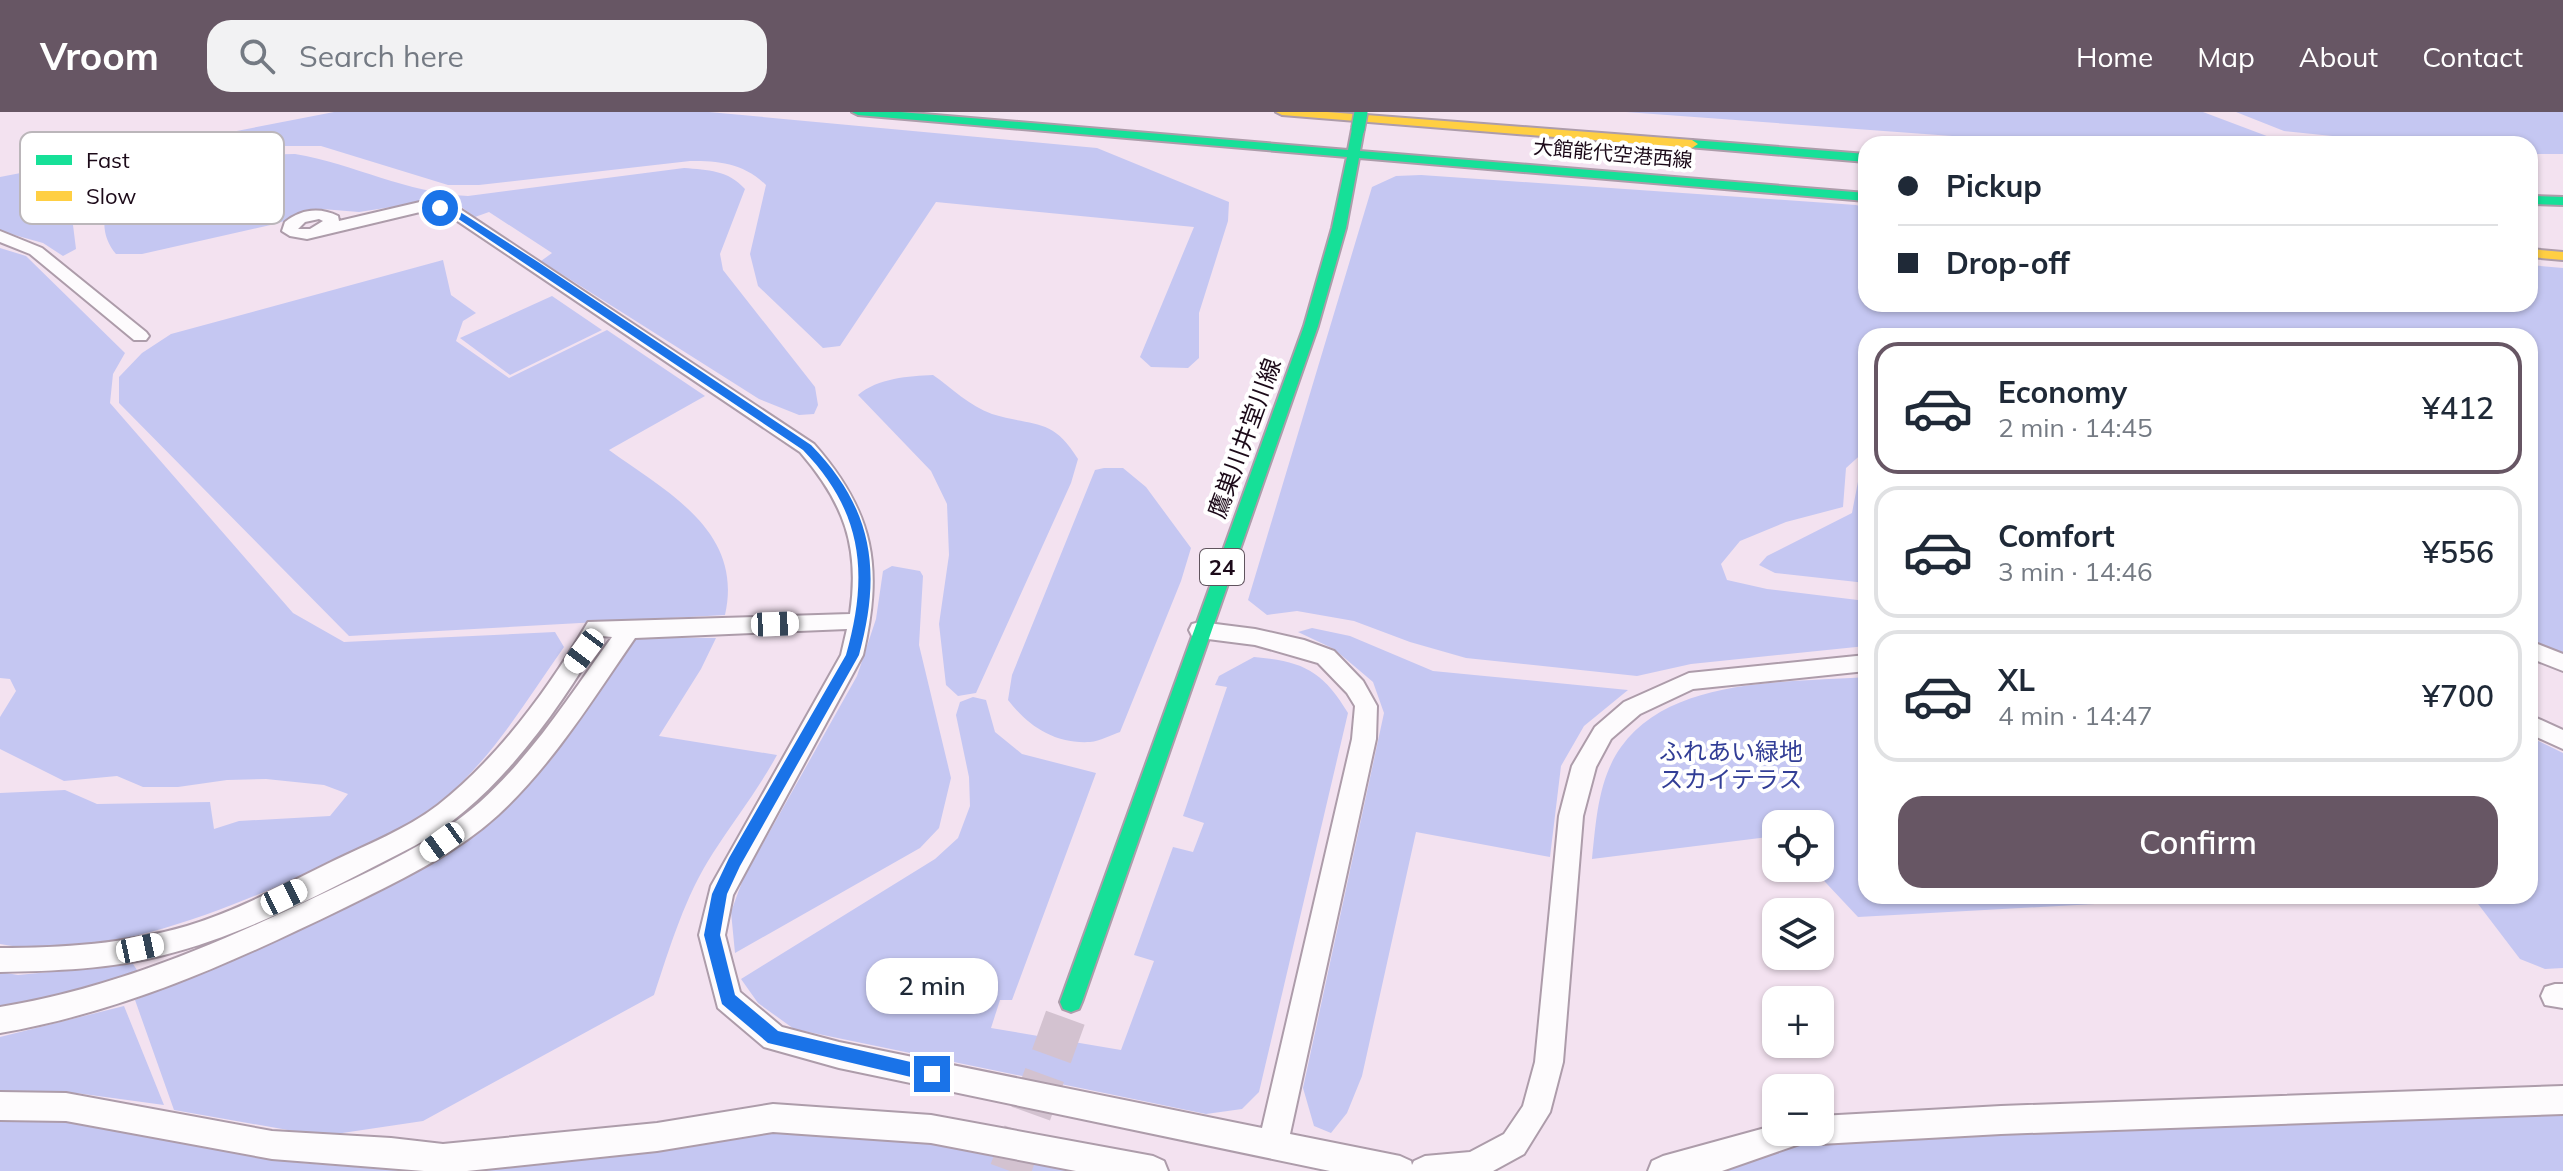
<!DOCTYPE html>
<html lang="en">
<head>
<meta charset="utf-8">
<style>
	:root { --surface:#fff; --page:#f2f2f3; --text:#1f2937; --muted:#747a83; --line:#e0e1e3; --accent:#675664 }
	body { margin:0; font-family:Mulish,"Noto Sans JP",sans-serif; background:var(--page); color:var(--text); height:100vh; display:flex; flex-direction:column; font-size:30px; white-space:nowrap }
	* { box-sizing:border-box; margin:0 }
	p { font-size:26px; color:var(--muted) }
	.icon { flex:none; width:44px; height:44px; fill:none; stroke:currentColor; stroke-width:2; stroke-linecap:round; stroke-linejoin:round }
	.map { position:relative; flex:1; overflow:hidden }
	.panel { position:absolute; left:1858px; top:216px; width:680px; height:576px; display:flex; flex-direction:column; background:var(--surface); border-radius:24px; box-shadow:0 2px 6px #0004 }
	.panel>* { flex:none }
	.banner { position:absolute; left:1858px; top:24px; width:680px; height:176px; border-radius:24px; box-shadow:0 2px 6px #0004; display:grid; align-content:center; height:176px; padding:0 40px; background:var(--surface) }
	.fabs { position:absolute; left:1762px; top:698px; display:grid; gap:16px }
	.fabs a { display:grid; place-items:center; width:72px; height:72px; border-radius:16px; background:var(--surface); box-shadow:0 2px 6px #0004; font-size:40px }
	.end { position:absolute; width:36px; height:36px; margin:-18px; border:10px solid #1a73e8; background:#fff; box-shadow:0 0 0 4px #fff }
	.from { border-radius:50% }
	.bubble { position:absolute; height:56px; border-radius:24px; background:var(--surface); box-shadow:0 2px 6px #0004; font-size:26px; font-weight:600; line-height:56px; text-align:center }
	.car { position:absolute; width:24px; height:48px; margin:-24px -12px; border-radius:10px; box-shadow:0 0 6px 2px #0007; background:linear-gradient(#fff 24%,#345 0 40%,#fff 0 76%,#345 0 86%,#fff 0) }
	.banner b { display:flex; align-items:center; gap:28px; height:76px; font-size:30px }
	.banner b+b { border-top:2px solid var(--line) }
	.banner i { width:20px; height:20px; background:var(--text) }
	ul { padding:14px 0 0; list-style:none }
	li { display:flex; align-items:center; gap:24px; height:132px; margin:0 16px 12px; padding:0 24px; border:4px solid var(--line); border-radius:24px }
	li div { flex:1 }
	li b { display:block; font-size:30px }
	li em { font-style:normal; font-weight:600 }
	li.on { border-color:var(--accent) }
	li>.icon { width:72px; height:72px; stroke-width:1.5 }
	.primary-button { display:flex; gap:16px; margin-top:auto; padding:16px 40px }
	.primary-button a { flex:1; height:92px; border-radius:24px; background:var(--accent); color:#fff; font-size:32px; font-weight:600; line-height:92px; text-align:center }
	header { display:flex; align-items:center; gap:48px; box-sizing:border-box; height:112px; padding:0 40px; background:var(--accent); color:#fff }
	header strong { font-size:38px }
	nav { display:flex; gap:44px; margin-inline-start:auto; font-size:28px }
	.search { width:560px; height:72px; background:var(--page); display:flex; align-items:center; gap:20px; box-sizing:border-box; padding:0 28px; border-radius:24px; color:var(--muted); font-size:30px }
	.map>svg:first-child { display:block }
	.green { fill:#c5c7f2 }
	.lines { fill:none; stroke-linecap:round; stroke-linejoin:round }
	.primary-tunnel { stroke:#d3c2d0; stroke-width:41; stroke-dasharray:41 20; stroke-linecap:butt }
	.street-casing { stroke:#ad9caa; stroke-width:4 }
	.fast-casing { stroke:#ad9caa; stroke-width:4 }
	.slow-casing { stroke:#ad9caa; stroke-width:4 }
	.street { fill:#fdfbfd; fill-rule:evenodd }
	.fast { fill:#16e098; fill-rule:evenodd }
	.slow { fill:#ffcf43; fill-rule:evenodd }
	.fast-bridge-casing { stroke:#ad9caa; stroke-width:16; stroke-linecap:butt }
	.fast-bridge { stroke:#16e098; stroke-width:13 }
	.route { fill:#1a73e8 }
	.labels { text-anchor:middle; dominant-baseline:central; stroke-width:8; stroke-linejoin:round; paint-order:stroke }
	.far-street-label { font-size:20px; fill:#1c0a19; stroke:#fff }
	.shield { fill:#fff; stroke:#60545e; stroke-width:2 }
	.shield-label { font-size:22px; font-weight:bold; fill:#1c0a19 }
	.street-label { font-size:24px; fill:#1c0a19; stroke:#fff }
	.park-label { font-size:24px; fill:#323e96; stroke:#fff }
	.key { fill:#fff; stroke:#bbb6ba; stroke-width:2 }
	.key-label { font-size:22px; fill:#1c0a19 }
</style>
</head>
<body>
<header>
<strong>Vroom</strong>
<div class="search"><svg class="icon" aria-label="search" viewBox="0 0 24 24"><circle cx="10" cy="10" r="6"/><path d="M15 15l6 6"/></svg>Search here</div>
<nav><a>Home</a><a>Map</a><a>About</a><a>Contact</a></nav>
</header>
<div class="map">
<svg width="2563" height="1059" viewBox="0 0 2563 1059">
	<rect width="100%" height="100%" fill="#f3e2f0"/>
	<g class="green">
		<path d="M334 0H709L1097 36 1229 90 1228 109 1199 201V246L1188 256 1151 255 1140 245 1194 115 936 90 840 234 823 236 758 174 750 142 766 73C743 51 720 49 690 49L479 73H448L321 34H224L162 43 110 66 94 81 73 113 76 137 63 144 43 131 0 119V65Z"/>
		<path d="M1626 0H2203L2288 32H2062Z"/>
		<path d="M2236 0H2563V42H2530V32H2410L2284 19Z"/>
		<path d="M295 42C354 52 407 81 468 84L684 56C708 58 728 58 745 77L720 142 723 158 815 275 818 293 814 302 799 303 759 287 541 149 552 141 489 100 475 105 456 91 444 90H424L359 100 322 97 275 112 142 142H116C104 128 100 108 110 91 148 33 234 44 295 42Z"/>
		<path d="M1421 63 1856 93 1866 96V192H2530V153L2563 156V542L2530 528V224H1866V338L1846 356 1843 395 1786 410 1740 429 1721 452 1727 468 1767 477 1866 489V534L1691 552 1637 564 1466 546 1410 530 1354 509 1297 499 1267 503 1248 488 1372 75 1396 64Z"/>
		<path d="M0 136 26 144 125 241 113 262 110 291 293 501 344 530 555 520 564 535C527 587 493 646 443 687 402 720 358 739 310 760 223 799 97 851 0 832V681L65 678 97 692 210 690 214 717 239 709 330 704 348 682 324 673 266 667 227 668 178 675H143L117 664 64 669 0 637V605L16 579 10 567 0 566Z"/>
		<path d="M443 148 451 183 476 201 463 209 456 229 509 266 607 218 705 284 609 338C667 380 744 419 725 503L349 524 119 291V265L142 241 171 222Z"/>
		<path d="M552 184 602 218 510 263 460 226Z"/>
		<path d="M933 263C952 276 969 294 992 302 1033 315 1052 304 1078 347L1071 371 976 581 958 584 946 573 939 512 949 443 947 392 931 359 858 283C878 266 909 264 933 263Z"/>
		<path d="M1866 346V471L1775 461 1759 453 1767 444 1852 401 1861 354Z"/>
		<path d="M1104 356H1123L1146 375 1191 436 1181 469 1120 620C1111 623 1100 629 1090 630 1054 632 1028 614 1008 588L1012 563 1095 358Z"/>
		<path d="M892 454 920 459 923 464 919 533 951 666 939 716 920 736 735 841 731 800 743 767 857 564 876 507 883 459Z"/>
		<path d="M1312 516 1350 524 1433 559 1628 578 1584 614 1561 654 1550 745 1416 720 1362 964 1347 1001 1331 1021 1314 1014 1303 976 1384 601 1373 570 1334 537 1298 520Z"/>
		<path d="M632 525 716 526 701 557 659 624 777 643C758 678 734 708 713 741 685 784 670 835 654 883L423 1009 322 1024 174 998 135 888 237 844 412 760 487 714 551 648Z"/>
		<path d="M1254 545C1303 549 1323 559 1348 601L1259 980 1242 997 1206 1002 794 917 758 891 741 867 935 747 958 726 970 694 969 665 956 603 960 590 973 585 986 588 995 620 1022 642 1096 661 1012 888H1000L991 916 1121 938 1154 849 1134 843 1173 735 1193 740 1204 711 1183 704 1227 575 1215 573 1219 564Z"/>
		<path d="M1866 565V784H2238L1858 805 1812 756H1820V712H1776V724L1592 747C1596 710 1598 667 1621 635 1672 564 1788 571 1866 565Z"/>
		<path d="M2530 625 2563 641V856L2545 857 2520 847 2472 784H2530Z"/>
		<path d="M133 852 139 861 113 876 0 899V860L18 863Z"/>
		<path d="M124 894 164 993 76 981H0V925Z"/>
		<path d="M2563 999V1059H1712L1795 1033 2016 1015Z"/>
		<path d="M0 1006 55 1008 301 1051 408 1059H0Z"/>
		<path d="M773 1019 930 1030 1083 1059H455Z"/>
	</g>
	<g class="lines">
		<path class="primary-tunnel" d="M1010 1059 1071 890"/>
		<g class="street-casing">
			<g id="street">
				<path d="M420 90 460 97 814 332C875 401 883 456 863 543L733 783 725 823 740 880 782 915 839 930 1262 1016 1352 627 1355 594 1347 581 1318 551 1255 533 1200 526 1192 524 1189 518 1192 512 1200 510 1255 517 1304 528 1334 539 1363 569 1377 594 1376 627 1290 1022 1400 1044 1411 1049 1412 1053 1414 1049 1425 1044 1470 1040 1504 1022 1523 994 1535 950 1559 704 1572 654 1595 615 1624 590 1689 561 1866 543V559L1693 577 1640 602 1611 627 1596 655 1583 704 1563 950 1550 1000 1524 1042 1493 1059H1330L839 956 764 935 718 896 699 823 711 774 841 543 847 517 635 526C593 587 553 652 498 703 453 744 396 770 342 797 231 851 122 900 0 921V895C116 876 219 831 324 781 378 755 435 730 480 690 533 642 571 582 612 525L602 524C559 599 493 691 416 733 338 773 249 822 164 843 111 857 55 859 0 860V836C63 836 126 832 187 814 237 799 284 773 331 750 368 732 405 718 438 693 499 645 549 576 588 510L850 502C860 435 844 391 800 340L450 104 420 100 307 127 290 124 282 119 285 110C301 97 320 95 338 104L339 109ZM319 107 323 109 310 117H298L305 110Z"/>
				<path d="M0 119 42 136 146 220 149 224 146 228H134L30 142 0 130Z"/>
				<path d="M2530 529 2563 542V559L2530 546Z"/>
				<path d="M2530 603 2563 618V637L2530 622Z"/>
				<path d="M2555 872H2563V896L2545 893 2541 884 2545 875Z"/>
				<path d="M2563 974V1002L2001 1022 1820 1032 1811 1028 1722 1059H1648L1652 1049 1663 1044 1776 1013V1020H1820V1004L2001 994Z"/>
				<path d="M0 980 66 981 272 1019 391 1026 443 1032 657 1011 773 992 931 1003 1153 1044 1164 1049 1168 1059H1076L931 1031 773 1020 657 1039 467 1059H424L272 1047 66 1009 0 1008Z"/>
			</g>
		</g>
		<g class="fast-casing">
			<g id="fast">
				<path d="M852 0H900L1348 38 1352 17 1358 13 1364 17 1360 39 1866 81V89L1359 46 1346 116 1318 214 1082 890 1079 897 1071 900 1063 897 1060 890 1304 214 1332 116 1347 45 858 3Z"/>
				<path d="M1692 28 1866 42V50L1688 35 1686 32Z"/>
				<path d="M2530 84 2563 85V93L2530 92Z"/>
			</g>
		</g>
		<g class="slow-casing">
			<g id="slow">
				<path d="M1276 0H1327L1692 28 1698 32 1692 36 1282 3Z"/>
				<path d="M2530 137 2563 140V148L2530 145Z"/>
			</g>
		</g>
		<use href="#street" class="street"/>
		<use href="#fast" class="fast"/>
		<use href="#slow" class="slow"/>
		<g class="fast-bridge-casing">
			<path id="fast-bridge" d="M1358 17 1361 0"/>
		</g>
		<use href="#fast-bridge" class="fast-bridge"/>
	</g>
	<path class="route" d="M440 94 457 98 538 150 811 333C873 396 882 459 859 543L740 754 727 782 720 823 735 883 778 919 932 955 940 962 938 968 932 970 768 931 722 892 704 823 712 782 729 746 846 543C869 462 863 400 803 338L451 102 437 98Z"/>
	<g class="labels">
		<g class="far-street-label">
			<text transform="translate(1613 41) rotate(5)">大館能代空港西線</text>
		</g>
		<rect class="shield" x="1200" y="437" width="44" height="36" rx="6"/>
		<g class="shield-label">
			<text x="1222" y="455">24</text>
		</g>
		<g class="street-label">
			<text transform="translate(1244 326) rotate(-70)">鷹巣川井堂川線</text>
		</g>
		<g class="park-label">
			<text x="1731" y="639">ふれあい緑地<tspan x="1731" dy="28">スカイテラス</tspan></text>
		</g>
	</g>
	<rect x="20" y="20" width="264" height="92" rx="12" class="key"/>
	<rect x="36" y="43" width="36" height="10" fill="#16e098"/>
	<rect x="36" y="79" width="36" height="10" fill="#ffcf43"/>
	<g class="key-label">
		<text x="86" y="56">Fast</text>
		<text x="86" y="92">Slow</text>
	</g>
</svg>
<div class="fabs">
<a><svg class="icon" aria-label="locate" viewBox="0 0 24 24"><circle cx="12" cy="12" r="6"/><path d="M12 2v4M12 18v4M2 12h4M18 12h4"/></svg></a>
<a><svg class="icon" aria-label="layers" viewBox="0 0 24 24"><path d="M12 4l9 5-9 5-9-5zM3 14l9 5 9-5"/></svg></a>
<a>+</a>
<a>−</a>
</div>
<i class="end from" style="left:440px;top:96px"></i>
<i class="end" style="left:932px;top:962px"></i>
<div class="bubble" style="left:866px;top:846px;width:132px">2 min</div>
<i class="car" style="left:775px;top:512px;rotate:88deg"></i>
<i class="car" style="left:584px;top:539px;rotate:217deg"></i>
<i class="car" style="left:442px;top:730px;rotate:234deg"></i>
<i class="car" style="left:284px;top:785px;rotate:64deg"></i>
<i class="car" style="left:140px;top:836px;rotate:78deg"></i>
<div class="banner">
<b><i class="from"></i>Pickup</b>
<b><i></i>Drop-off</b>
</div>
<section class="panel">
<ul>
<li class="on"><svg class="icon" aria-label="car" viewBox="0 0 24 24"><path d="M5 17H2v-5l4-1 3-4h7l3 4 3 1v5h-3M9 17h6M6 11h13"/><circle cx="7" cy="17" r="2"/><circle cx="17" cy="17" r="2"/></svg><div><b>Economy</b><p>2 min · 14:45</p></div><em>¥412</em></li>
<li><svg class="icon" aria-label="car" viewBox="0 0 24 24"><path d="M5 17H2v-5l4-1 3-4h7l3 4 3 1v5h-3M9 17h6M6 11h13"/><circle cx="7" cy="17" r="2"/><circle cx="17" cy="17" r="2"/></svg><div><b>Comfort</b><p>3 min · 14:46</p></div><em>¥556</em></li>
<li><svg class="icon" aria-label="car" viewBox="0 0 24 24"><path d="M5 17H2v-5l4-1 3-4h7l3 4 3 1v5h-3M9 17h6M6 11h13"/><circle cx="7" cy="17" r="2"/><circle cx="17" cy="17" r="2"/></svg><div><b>XL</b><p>4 min · 14:47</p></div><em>¥700</em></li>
</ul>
<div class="primary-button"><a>Confirm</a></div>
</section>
</div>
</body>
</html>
